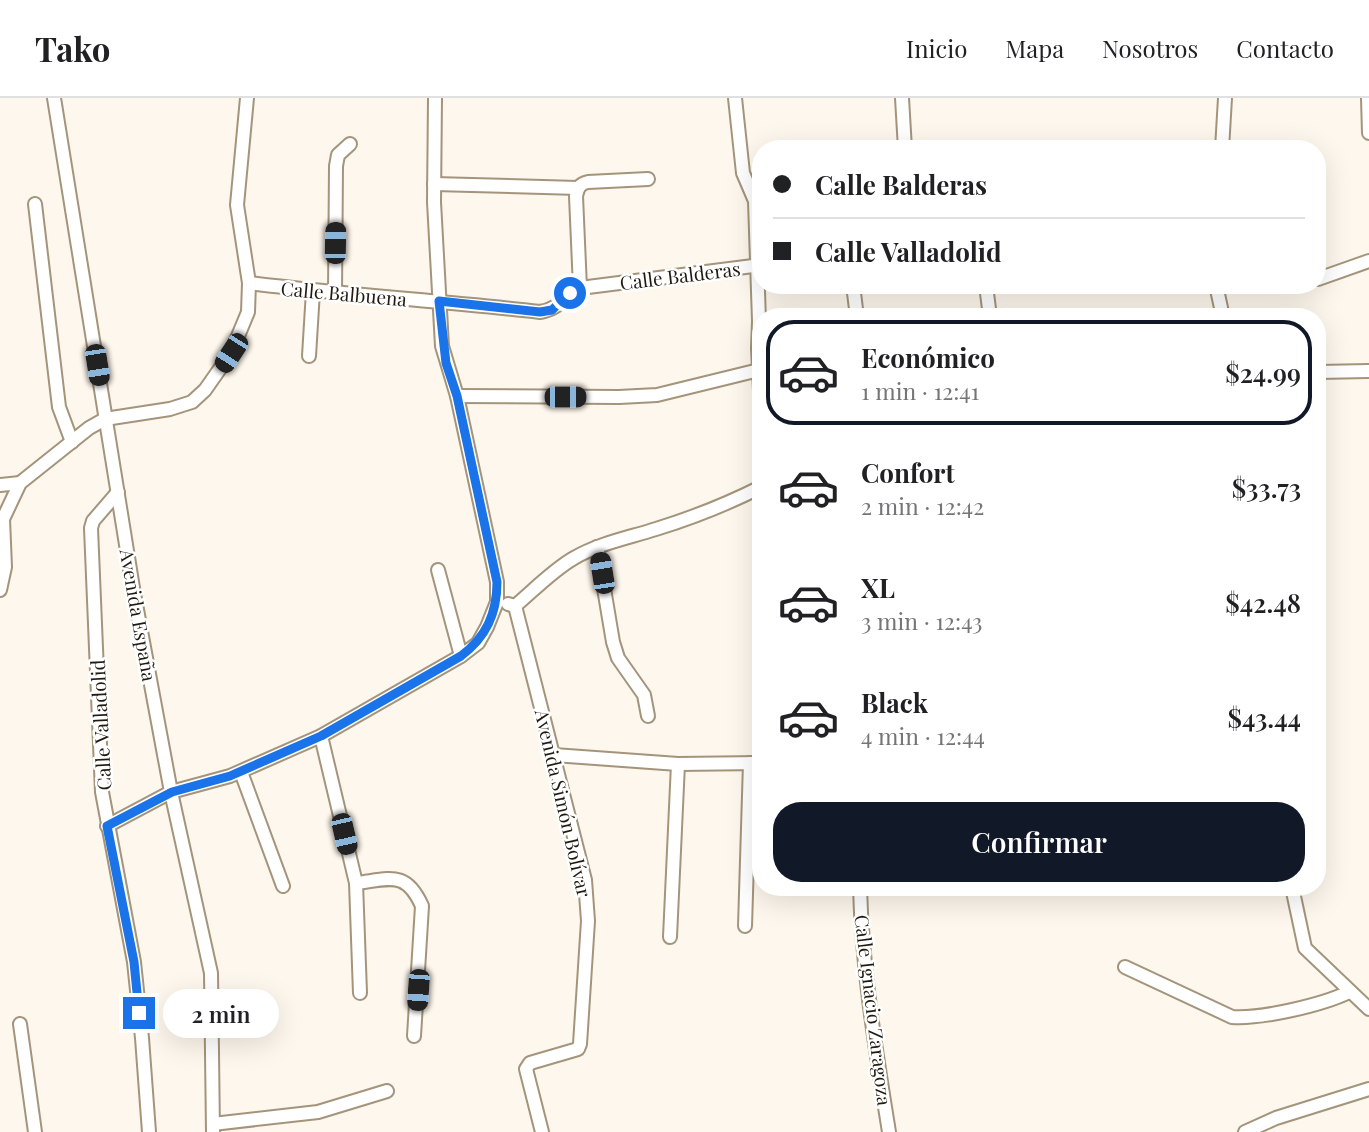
<!DOCTYPE html>
<html lang="es">
<head>
<meta charset="utf-8">
<style>
	:root { --surface:#fff; --page:#f6f6f6; --text:#202124; --muted:#757577; --line:#e0e0e0; --accent:#111827 }
	body { margin:0; font-family:"Playfair Display",serif; background:var(--page); color:var(--text); height:100vh; display:flex; flex-direction:column; font-size:26px; white-space:nowrap }
	* { box-sizing:border-box; margin:0 }
	p { font-size:23px; color:var(--muted) }
	.icon { flex:none; width:38px; height:38px; fill:none; stroke:currentColor; stroke-width:2; stroke-linecap:round; stroke-linejoin:round }
	.map { position:relative; flex:1; overflow:hidden }
	.side { position:absolute; left:752px; top:210px; width:574px; height:588px; display:flex; flex-direction:column; background:var(--surface); border-radius:28px; box-shadow:0 7px 28px #0002 }
	.side>* { flex:none }
	.hud { position:absolute; left:752px; top:42px; width:574px; height:154px; border-radius:28px; box-shadow:0 7px 28px #0002; display:grid; align-content:center; height:154px; padding:0 21px; background:var(--surface) }
	.end { position:absolute; width:32px; height:32px; margin:-16px; border:9px solid #1a73e8; background:#fff; box-shadow:0 0 0 4px #fff }
	.from { border-radius:50% }
	.bubble { position:absolute; height:49px; border-radius:24px; background:var(--surface); box-shadow:0 7px 28px #0002; font-size:23px; font-weight:600; line-height:49px; text-align:center }
	.car { position:absolute; width:21px; height:42px; margin:-21px -10px; border-radius:9px; box-shadow:0 0 5px 2px #0007; background:linear-gradient(#222 24%,#8ab4d8 0 40%,#222 0 76%,#8ab4d8 0 86%,#222 0) }
	.hud b { display:flex; align-items:center; gap:24px; height:66px; font-size:26px }
	.hud b+b { border-top:2px solid var(--line) }
	.hud i { width:18px; height:18px; background:var(--text) }
	ul { padding:12px 0 0; list-style:none }
	li { display:flex; align-items:center; gap:21px; height:105px; margin:0 14px 10px; padding:0 7px; border:4px solid transparent; border-radius:28px }
	li div { flex:1 }
	li b { display:block; font-size:26px }
	li em { font-style:normal; font-weight:600 }
	li.selected { border-color:var(--accent) }
	li>.icon { width:63px; height:63px; stroke-width:1.5 }
	.cta { display:flex; gap:14px; margin-top:auto; padding:14px 21px }
	.cta a { flex:1; height:80px; border-radius:28px; background:var(--accent); color:#fff; font-size:28px; font-weight:600; line-height:80px; text-align:center }
	header { display:flex; align-items:center; gap:42px; box-sizing:border-box; height:98px; padding:0 35px; background:var(--surface); border-bottom:2px solid var(--line) }
	header strong { font-size:33px }
	nav { display:flex; gap:38px; margin-inline-start:auto; font-size:24px }
	.map>svg:first-child { display:block }
	.lines { fill:none; stroke-linecap:round; stroke-linejoin:round }
	.minor-casing { stroke:#a4947b; stroke-width:16 }
	.minor { stroke:#fff; stroke-width:12 }
	.route { stroke:#1a73e8; stroke-width:9 }
	.labels { text-anchor:middle; dominant-baseline:central; stroke-width:5; stroke-linejoin:round; paint-order:stroke }
	.street-label { font-size:19px; fill:#201a10; stroke:#fff }
</style>
</head>
<body>
<header>
<strong>Tako</strong>
<nav><a>Inicio</a><a>Mapa</a><a>Nosotros</a><a>Contacto</a></nav>
</header>
<div class="map">
<svg width="1369" height="1034" viewBox="0 0 1369 1034">
	<rect width="100%" height="100%" fill="#fef7ed"/>
	<g class="lines">
		<g class="minor-casing">
			<g id="minor">
				<path d="M54 0 133 490 171 694 211 875 213 1034"/>
				<path d="M735 0 743 75 755 103 759 223 758 250 761 314"/>
				<path d="M902 0 905 51"/>
				<path d="M1368 0 1369 35"/>
				<path d="M1222 51 1225 0"/>
				<path d="M434 86 578 90"/>
				<path d="M35 106 59 309 72 344"/>
				<path d="M1318 181 1369 163"/>
				<path d="M249 185C346 197 443 203 540 214 559 211 564 199 580 190L761 167"/>
				<path d="M853 187 857 219"/>
				<path d="M986 187 990 219"/>
				<path d="M1216 187 1223 219"/>
				<path d="M580 190 576 98C578 90 579 86 588 84L648 81"/>
				<path d="M335 196 336 68 338 57 350 46"/>
				<path d="M309 258 313 193"/>
				<path d="M1318 274 1369 273"/>
				<path d="M457 298 619 299 657 297 759 272"/>
				<path d="M0 387 20 385"/>
				<path d="M118 394 93 423 91 430 102 694 134 864 142 940 149 1034"/>
				<path d="M0 423 3 421 20 385 89 330 105 321 170 311 192 304 205 292 231 255 248 214 249 185 237 107 247 0"/>
				<path d="M597 449 613 544 618 560 644 597 648 618"/>
				<path d="M438 472 461 558"/>
				<path d="M0 492 5 469 3 421"/>
				<path d="M508 506 515 508C534 492 553 472 574 460 600 445 628 440 656 431 692 420 727 406 761 389"/>
				<path d="M515 508 585 782 588 823 580 946 578 951 530 965 526 971 542 1034"/>
				<path d="M321 638 356 785 360 895"/>
				<path d="M554 657 678 666 761 665"/>
				<path d="M241 674 283 788"/>
				<path d="M107 728 171 694 230 678 321 638 461 558 478 545 487 529 497 504V484L457 298 442 248 434 104 435 0"/>
				<path d="M356 785C390 781 406 772 422 808L414 938"/>
				<path d="M860 789C862 872 876 953 889 1034"/>
				<path d="M1292 789 1305 850 1369 911"/>
				<path d="M745 828 750 665"/>
				<path d="M670 839 678 666"/>
				<path d="M1125 869 1232 919C1262 921 1322 907 1349 894"/>
				<path d="M20 926 35 1034"/>
				<path d="M213 1026 318 1014 387 993"/>
				<path d="M1245 1034 1276 1020 1369 991"/>
			</g>
		</g>
		<use href="#minor" class="minor"/>
	</g>
	<g class="lines">
		<path class="route" d="M139 915 134 864 107 728 172 694 230 678 321 638 461 558C486 539 497 516 497 484L457 298 446 265 439 203 540 214 552 212 570 195"/>
	</g>
	<g class="labels">
		<g class="street-label">
			<text transform="translate(680 177) rotate(-7)">Calle Balderas</text>
			<text transform="translate(344 195) rotate(5)">Calle Balbuena</text>
			<text transform="translate(139 517) rotate(80)">Avenida España</text>
			<text transform="translate(100 627) rotate(-93)">Calle Valladolid</text>
			<text transform="translate(564 705) rotate(77)">Avenida Simón Bolívar</text>
			<text transform="translate(874 912) rotate(83)">Calle Ignacio Zaragoza</text>
		</g>
	</g>
</svg>
<i class="end from" style="left:570px;top:195px"></i>
<i class="end" style="left:139px;top:915px"></i>
<div class="bubble" style="left:163px;top:891px;width:116px">2 min</div>
<i class="car" style="left:335px;top:145px;rotate:1deg"></i>
<i class="car" style="left:231px;top:255px;rotate:213deg"></i>
<i class="car" style="left:97px;top:267px;rotate:171deg"></i>
<i class="car" style="left:565px;top:299px;rotate:90deg"></i>
<i class="car" style="left:602px;top:475px;rotate:351deg"></i>
<i class="car" style="left:344px;top:736px;rotate:167deg"></i>
<i class="car" style="left:418px;top:892px;rotate:184deg"></i>
<div class="hud">
<b><i class="from"></i>Calle Balderas</b>
<b><i></i>Calle Valladolid</b>
</div>
<section class="side">
<ul>
<li class="selected"><svg class="icon" aria-label="car" viewBox="0 0 24 24"><path d="M5 17H2v-5l4-1 3-4h7l3 4 3 1v5h-3M9 17h6M6 11h13"/><circle cx="7" cy="17" r="2"/><circle cx="17" cy="17" r="2"/></svg><div><b>Económico</b><p>1 min · 12:41</p></div><em>$24.99</em></li>
<li><svg class="icon" aria-label="car" viewBox="0 0 24 24"><path d="M5 17H2v-5l4-1 3-4h7l3 4 3 1v5h-3M9 17h6M6 11h13"/><circle cx="7" cy="17" r="2"/><circle cx="17" cy="17" r="2"/></svg><div><b>Confort</b><p>2 min · 12:42</p></div><em>$33.73</em></li>
<li><svg class="icon" aria-label="car" viewBox="0 0 24 24"><path d="M5 17H2v-5l4-1 3-4h7l3 4 3 1v5h-3M9 17h6M6 11h13"/><circle cx="7" cy="17" r="2"/><circle cx="17" cy="17" r="2"/></svg><div><b>XL</b><p>3 min · 12:43</p></div><em>$42.48</em></li>
<li><svg class="icon" aria-label="car" viewBox="0 0 24 24"><path d="M5 17H2v-5l4-1 3-4h7l3 4 3 1v5h-3M9 17h6M6 11h13"/><circle cx="7" cy="17" r="2"/><circle cx="17" cy="17" r="2"/></svg><div><b>Black</b><p>4 min · 12:44</p></div><em>$43.44</em></li>
</ul>
<div class="cta"><a>Confirmar</a></div>
</section>
</div>
</body>
</html>
